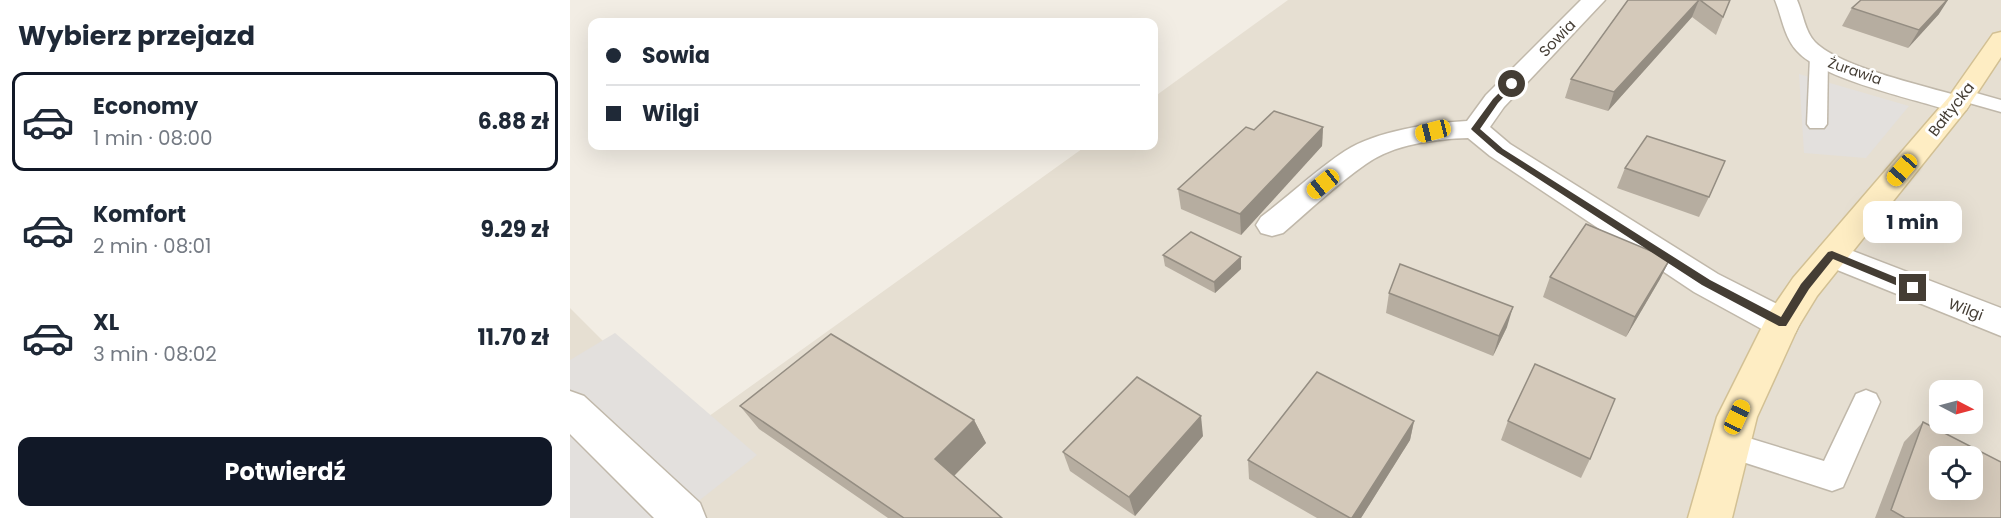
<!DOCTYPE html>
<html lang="pl">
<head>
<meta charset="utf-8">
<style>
	:root { --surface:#fff; --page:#f2f2f3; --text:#1f2937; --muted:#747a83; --line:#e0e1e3; --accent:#111827 }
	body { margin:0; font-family:Poppins,sans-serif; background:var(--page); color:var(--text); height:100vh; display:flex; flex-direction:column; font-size:22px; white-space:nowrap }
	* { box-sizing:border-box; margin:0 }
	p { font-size:20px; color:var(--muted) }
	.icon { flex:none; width:33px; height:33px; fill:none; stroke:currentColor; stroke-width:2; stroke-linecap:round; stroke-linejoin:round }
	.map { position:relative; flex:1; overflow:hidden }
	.details { display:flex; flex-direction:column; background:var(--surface); width:570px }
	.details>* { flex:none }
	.top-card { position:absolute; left:18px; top:18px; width:570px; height:132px; border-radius:12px; box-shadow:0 6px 24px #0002; display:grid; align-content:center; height:132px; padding:0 18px; background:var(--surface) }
	.needle { width:39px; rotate:96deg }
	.tools { position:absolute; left:1359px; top:380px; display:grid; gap:12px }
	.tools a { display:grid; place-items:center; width:54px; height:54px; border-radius:12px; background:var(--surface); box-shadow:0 6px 24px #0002; font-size:30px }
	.end { position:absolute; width:27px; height:27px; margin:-14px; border:8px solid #443d34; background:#fff; box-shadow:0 0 0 3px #fff }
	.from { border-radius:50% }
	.bubble { position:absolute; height:42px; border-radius:12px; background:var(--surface); box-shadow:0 6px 24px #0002; font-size:20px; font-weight:700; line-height:42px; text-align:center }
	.car { position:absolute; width:18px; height:36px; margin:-18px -9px; border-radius:8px; box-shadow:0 0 4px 2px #0007; background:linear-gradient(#f5c518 24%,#345 0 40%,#f5c518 0 76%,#345 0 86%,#f5c518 0) }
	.top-card b { display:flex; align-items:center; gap:21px; height:57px; font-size:22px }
	.top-card b+b { border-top:2px solid var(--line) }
	.top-card i { width:15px; height:15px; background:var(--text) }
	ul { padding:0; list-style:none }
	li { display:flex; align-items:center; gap:18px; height:99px; margin:0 12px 9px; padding:0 6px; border:3px solid transparent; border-radius:12px }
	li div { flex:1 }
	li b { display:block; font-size:22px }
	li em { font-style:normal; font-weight:700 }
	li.active { border-color:var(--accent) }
	li>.icon { width:54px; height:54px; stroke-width:1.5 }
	h2 { padding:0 18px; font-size:27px; line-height:72px }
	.button { display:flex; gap:12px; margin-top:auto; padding:12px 18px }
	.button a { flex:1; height:69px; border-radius:12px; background:var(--accent); color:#fff; font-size:24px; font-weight:700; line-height:69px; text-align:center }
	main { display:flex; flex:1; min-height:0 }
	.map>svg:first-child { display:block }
	.residential { fill:#e6dfd2; fill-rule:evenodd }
	.parking { fill:#e3e0dd }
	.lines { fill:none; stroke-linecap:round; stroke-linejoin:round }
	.service-casing { stroke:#c0b8aa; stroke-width:3 }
	.minor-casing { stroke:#c0b8aa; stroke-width:3 }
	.tertiary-casing { stroke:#c0b8aa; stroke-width:3 }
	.secondary-casing { stroke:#d2c094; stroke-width:3 }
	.service { fill:#fff; fill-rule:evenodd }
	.minor { fill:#fff; fill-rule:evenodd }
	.tertiary { fill:#fff; fill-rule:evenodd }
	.secondary { fill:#feedc3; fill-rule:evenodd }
	.wall { fill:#b6ada0 }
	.shaded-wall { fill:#948d82 }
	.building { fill:#d4c9ba; stroke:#948d82; stroke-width:1.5; fill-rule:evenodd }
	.route { fill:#443d34 }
	.labels { text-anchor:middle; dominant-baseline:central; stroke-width:6; stroke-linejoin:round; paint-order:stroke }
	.far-street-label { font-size:14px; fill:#443d34; stroke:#fff }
	.street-label { font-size:15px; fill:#443d34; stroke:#fff }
</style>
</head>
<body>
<main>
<section class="details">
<h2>Wybierz przejazd</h2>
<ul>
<li class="active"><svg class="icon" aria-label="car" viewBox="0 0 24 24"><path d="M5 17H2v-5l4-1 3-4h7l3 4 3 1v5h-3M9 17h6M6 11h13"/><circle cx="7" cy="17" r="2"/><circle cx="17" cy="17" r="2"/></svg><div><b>Economy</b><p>1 min · 08:00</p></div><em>6.88 zł</em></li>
<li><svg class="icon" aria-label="car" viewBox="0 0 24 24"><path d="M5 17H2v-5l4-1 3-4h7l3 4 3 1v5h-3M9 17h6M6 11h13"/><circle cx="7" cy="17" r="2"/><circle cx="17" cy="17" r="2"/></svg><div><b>Komfort</b><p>2 min · 08:01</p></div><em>9.29 zł</em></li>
<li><svg class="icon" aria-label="car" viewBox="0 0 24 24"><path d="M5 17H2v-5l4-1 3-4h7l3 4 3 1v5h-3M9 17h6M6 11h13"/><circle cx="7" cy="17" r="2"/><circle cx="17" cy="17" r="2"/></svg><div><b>XL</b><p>3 min · 08:02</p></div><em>11.70 zł</em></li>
</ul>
<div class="button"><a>Potwierdź</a></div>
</section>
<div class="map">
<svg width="1431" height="518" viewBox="0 0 1431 518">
	<rect width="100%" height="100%" fill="#f2ede4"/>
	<path class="residential" d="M718 0H1431V518H0V308L121 429 516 146H584V97ZM1370 390H1402V423H1370ZM1370 456H1402V489H1370Z"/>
	<g class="parking">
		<path d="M1229 74 1339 106 1296 158 1234 153Z"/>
		<path d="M45 333 187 455 107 518H0V360Z"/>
	</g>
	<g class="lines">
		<g class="service-casing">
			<g id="service">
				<path d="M1249 52 1255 53 1258 57 1257 124 1254 128H1240L1237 124 1240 57 1243 53Z"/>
				<path d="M1392 89 1431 100V112L1385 99 1383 95 1385 91Z"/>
				<path d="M1296 390 1306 394 1310 402 1273 487 1262 491 1148 454 1144 445 1148 436 1159 432 1254 461 1286 394Z"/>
			</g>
		</g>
		<g class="minor-casing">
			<g id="minor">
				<path d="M1011 0H1035L934 107 920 127 940 144 1148 274 1225 313 1230 323 1225 333 1212 337 1199 333 1124 292 920 156 898 138C865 139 824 144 796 164 767 184 740 210 713 233L702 236 691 233 686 225 691 217C719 196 746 170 775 151 806 131 861 123 897 121L916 95Z"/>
				<path d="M1262 243 1431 308V336L1250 263 1246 255 1250 247Z"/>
				<path d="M0 391 14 396 130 503 136 518H84L0 434Z"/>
			</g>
		</g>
		<g class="tertiary-casing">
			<path id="tertiary" d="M1205 0H1227C1233 13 1235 32 1245 42 1271 68 1359 87 1396 98L1400 104 1396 110 1387 112 1378 110C1340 98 1252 79 1227 51 1214 37 1212 17 1205 0Z"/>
		</g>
		<g class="secondary-casing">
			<path id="secondary" d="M1431 32V57L1396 110 1247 296 1228 327 1187 417 1162 518H1118L1147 417 1199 313 1223 278 1378 98 1423 34Z"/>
		</g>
		<use href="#service" class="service"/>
		<use href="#minor" class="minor"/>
		<use href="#tertiary" class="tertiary"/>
		<use href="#secondary" class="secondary"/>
	</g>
	<g class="wall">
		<path d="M1058 0H1160L1146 35 1122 17 1038 111 995 98 1001 79Z"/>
		<path d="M1282 8 1369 14 1338 48 1272 26Z"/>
		<path d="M753 127 752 146 671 235 611 209 608 189 684 130Z"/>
		<path d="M1055 168 1139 197 1129 217 1047 188Z"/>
		<path d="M593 255 671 269 645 293 595 266Z"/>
		<path d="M1100 259 1090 279 1056 337 973 297 980 277Z"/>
		<path d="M819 293 937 327 923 356 816 313Z"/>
		<path d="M170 406 404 420 416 443 384 476 432 518H318L189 429Z"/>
		<path d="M844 421 840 440 791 518H747L679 479 678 460Z"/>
		<path d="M938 421 1020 459 1011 478 931 440Z"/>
		<path d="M1353 422 1431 518H1305L1334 442Z"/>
		<path d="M633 436 565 516 500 471 493 452Z"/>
	</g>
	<g class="shaded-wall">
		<path d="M1129 0 1122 17 1038 111 1044 92Z"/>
		<path d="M1377 0H1378L1369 14 1338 48 1349 30Z"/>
		<path d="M753 127 752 146 671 235 670 214Z"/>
		<path d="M671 257V269L645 293 644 282Z"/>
		<path d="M1100 259 1090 279 1056 337 1065 317Z"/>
		<path d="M943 307 937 327 923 356 929 336Z"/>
		<path d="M631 416 633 436 565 516 559 497Z"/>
		<path d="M404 420 416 443 378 482 365 459Z"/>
		<path d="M844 421 840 440 791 518H782Z"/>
	</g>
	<g class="building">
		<path d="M1058 0H1129L1044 92 1001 79Z"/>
		<path d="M1130 0H1160L1153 17Z"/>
		<path d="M1291 0H1377L1349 30 1282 8Z"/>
		<path d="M704 111 753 127 670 214 608 189 676 127 684 130Z"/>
		<path d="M1077 136 1155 161 1139 197 1055 168Z"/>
		<path d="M1016 224 1100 259 1065 317 980 277Z"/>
		<path d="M621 232 671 257 644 282 593 255Z"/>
		<path d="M830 264 943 307 929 336 819 293Z"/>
		<path d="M261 334 404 420 365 459 432 518H334L170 406Z"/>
		<path d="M965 364 1045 399 1020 459 938 421Z"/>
		<path d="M747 372 844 421 782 518H780L678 460Z"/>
		<path d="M567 377 631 416 559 497 493 452Z"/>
		<path d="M1353 422 1431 462V518H1335L1321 510ZM1370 456H1402V489H1370Z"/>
	</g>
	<path class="route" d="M939 83 946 84 928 103 910 129 933 149 1140 280 1211 317 1231 284 1258 252 1262 251 1347 286 1348 288 1343 292 1340 291 1263 259 1239 289 1216 326H1209L1132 285 927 152 903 131 901 129 923 99Z"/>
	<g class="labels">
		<g class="far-street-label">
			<text transform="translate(1285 71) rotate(19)">Żurawia</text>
		</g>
		<g class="street-label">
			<text transform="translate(987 38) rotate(-46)">Sowia</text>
			<text transform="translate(1381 109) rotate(-52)">Bałtycka</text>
			<text transform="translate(1396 309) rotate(21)">Wilgi</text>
		</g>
	</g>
</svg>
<div class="tools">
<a><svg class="needle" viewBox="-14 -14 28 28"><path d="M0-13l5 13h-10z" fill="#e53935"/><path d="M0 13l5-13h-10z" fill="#747a83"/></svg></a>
<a><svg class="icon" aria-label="locate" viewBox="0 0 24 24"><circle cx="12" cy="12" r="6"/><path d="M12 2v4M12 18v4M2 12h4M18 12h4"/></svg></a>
</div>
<i class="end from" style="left:942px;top:84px"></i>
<i class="end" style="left:1343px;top:288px"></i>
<div class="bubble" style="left:1293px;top:201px;width:99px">1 min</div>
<i class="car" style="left:863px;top:131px;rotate:256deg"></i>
<i class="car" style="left:1332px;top:170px;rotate:221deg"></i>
<i class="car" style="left:753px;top:184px;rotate:231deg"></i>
<i class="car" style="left:1167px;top:417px;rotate:25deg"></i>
<div class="top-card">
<b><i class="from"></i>Sowia</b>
<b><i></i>Wilgi</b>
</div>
</div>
</main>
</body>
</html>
